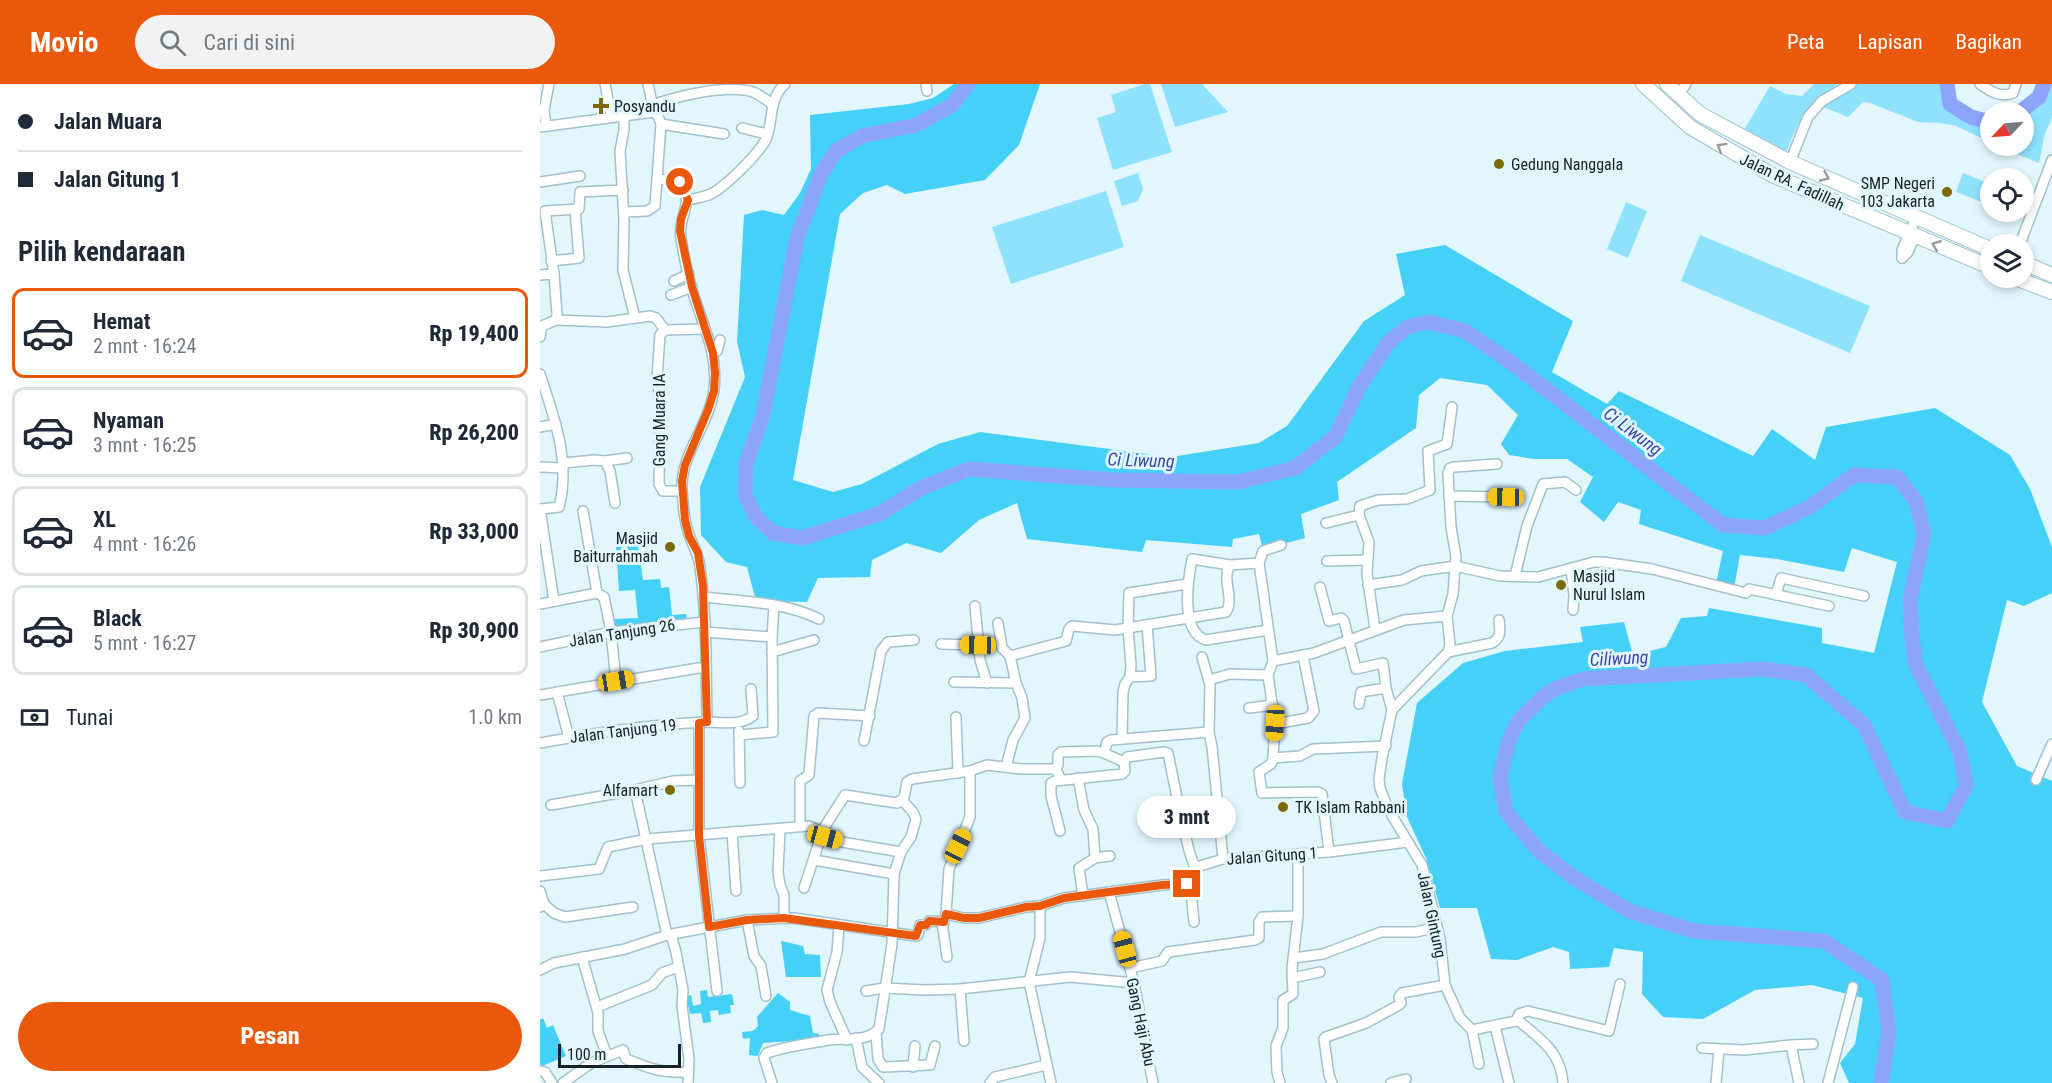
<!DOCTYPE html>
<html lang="id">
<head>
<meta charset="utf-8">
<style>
	:root { --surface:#fff; --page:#f2f2f3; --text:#1f2937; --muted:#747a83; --line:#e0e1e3; --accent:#ea580c }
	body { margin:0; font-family:"Roboto Condensed",sans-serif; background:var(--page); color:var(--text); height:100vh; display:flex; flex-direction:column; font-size:22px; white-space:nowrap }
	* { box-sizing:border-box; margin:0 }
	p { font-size:20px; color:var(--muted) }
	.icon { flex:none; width:33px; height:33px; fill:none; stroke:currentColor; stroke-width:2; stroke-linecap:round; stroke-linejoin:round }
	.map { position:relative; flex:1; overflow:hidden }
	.drawer { display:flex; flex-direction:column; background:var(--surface); width:540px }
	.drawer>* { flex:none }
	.top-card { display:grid; align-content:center; height:132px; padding:0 18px; background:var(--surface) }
	.needle { width:39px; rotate:245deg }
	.fabs { position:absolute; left:1440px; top:18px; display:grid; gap:12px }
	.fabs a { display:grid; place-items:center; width:54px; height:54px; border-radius:50%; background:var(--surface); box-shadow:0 3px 9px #0003; font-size:30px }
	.scale { position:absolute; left:18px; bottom:15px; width:123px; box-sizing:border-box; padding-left:6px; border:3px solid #162227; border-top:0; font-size:16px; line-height:21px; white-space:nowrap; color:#162227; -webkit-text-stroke:4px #e2f6fe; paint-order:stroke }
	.end { position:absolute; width:27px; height:27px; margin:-14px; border:8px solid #ea580c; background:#fff; box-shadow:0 0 0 3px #fff }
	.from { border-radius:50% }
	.bubble { position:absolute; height:42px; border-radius:21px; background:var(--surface); box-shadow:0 3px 9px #0003; font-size:20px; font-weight:800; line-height:42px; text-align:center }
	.car { position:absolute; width:18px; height:36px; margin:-18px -9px; border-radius:8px; box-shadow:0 0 4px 2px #0007; background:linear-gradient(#f5c518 24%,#345 0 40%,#f5c518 0 76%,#345 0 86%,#f5c518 0) }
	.top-card b { display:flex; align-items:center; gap:21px; height:57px; font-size:22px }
	.top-card b+b { border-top:2px solid var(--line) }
	.top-card i { width:15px; height:15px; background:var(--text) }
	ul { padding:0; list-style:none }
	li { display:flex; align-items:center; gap:18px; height:90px; margin:0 12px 9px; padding:0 6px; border:3px solid var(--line); border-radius:12px }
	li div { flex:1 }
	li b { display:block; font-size:22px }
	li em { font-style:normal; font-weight:800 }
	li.active { border-color:var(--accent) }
	li>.icon { width:54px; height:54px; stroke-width:1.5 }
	h2 { padding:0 18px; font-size:27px; line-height:72px }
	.pay { display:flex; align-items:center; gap:15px; height:66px; padding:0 18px; font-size:22px }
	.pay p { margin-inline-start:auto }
	.button { display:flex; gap:12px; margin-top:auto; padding:12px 18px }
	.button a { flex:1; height:69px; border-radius:36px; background:var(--accent); color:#fff; font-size:24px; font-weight:800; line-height:69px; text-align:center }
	header { display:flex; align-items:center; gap:36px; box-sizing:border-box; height:84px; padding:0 30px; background:var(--accent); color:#fff }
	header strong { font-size:28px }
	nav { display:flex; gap:33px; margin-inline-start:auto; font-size:21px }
	.search { width:420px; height:54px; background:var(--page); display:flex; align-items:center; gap:15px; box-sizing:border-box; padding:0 21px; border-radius:33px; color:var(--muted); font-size:22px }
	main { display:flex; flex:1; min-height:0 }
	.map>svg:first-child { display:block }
	.green { fill:#8fe2fe }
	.forest { fill:#45d0f8 }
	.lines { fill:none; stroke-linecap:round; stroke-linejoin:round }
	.river { stroke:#8ea5fc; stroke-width:15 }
	.minor-casing { stroke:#a1c1cd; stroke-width:12 }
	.secondary-casing { stroke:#a1c1cd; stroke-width:16 }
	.minor { stroke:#fff; stroke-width:9 }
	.secondary { stroke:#fff; stroke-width:14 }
	.oneway { stroke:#969c9e }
	.route { stroke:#ea580c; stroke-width:8 }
	.poi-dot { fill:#7d6900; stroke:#e2f6fe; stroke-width:2 }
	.labels { text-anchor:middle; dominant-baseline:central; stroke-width:6; stroke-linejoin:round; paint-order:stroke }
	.poi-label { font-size:16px; fill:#162227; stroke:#e2f6fe; text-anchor:start }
	.street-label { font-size:16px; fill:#162227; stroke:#e2f6fe }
	.water-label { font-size:18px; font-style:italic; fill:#3947ab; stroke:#e2f6fe }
</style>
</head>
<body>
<header>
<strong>Movio</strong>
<div class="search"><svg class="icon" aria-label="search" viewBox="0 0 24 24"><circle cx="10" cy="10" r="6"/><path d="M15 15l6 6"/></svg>Cari di sini</div>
<nav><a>Peta</a><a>Lapisan</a><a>Bagikan</a></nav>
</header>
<main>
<section class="drawer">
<div class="top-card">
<b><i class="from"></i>Jalan Muara</b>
<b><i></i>Jalan Gitung 1</b>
</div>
<h2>Pilih kendaraan</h2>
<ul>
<li class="active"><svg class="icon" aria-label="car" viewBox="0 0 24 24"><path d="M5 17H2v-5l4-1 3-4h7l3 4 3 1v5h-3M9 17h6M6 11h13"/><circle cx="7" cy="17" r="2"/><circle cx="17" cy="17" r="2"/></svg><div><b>Hemat</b><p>2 mnt · 16:24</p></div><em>Rp 19,400</em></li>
<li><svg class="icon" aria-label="car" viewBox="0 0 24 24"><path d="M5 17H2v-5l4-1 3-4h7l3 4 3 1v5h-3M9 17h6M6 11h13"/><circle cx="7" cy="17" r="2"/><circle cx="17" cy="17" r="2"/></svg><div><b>Nyaman</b><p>3 mnt · 16:25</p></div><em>Rp 26,200</em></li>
<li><svg class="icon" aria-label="car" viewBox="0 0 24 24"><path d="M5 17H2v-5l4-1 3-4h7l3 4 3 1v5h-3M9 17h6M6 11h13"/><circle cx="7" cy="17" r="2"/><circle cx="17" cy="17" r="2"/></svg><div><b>XL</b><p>4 mnt · 16:26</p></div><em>Rp 33,000</em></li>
<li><svg class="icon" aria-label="car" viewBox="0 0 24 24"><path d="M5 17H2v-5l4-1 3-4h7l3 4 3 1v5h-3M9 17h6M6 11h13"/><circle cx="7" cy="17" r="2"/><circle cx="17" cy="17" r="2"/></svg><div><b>Black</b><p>5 mnt · 16:27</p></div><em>Rp 30,900</em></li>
</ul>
<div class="pay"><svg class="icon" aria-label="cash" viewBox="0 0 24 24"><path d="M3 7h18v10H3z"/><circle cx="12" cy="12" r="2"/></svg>Tunai<p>1.0 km</p></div>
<div class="button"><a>Pesan</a></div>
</section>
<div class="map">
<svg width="1512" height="999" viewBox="0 0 1512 999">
	<rect width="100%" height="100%" fill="#e2f6fe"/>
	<g class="green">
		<path d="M605 0H610L632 68 573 86 557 34 576 28 571 11Z"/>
		<path d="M621 0H662L688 28 635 43Z"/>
		<path d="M1274 0H1297C1271 22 1257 37 1246 69L1204 46 1230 2 1246 10 1262 12Z"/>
		<path d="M1317 0H1403L1405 20C1419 32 1432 37 1450 42V58L1416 42 1401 39 1378 38 1330 19 1323 18 1308 33 1283 23 1290 16Z"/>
		<path d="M1508 0H1512V34L1505 49 1499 79 1458 62H1484V29L1504 12Z"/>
		<path d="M598 89 603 105 598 117 582 122 574 97Z"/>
		<path d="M1423 89 1450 100V112L1447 120 1416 108Z"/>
		<path d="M566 107 584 163 471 200 452 143Z"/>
		<path d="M1086 118 1107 127 1088 174 1067 165Z"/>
		<path d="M1160 151 1330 222 1310 269 1141 197Z"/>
	</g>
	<g class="forest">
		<path d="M414 0H500L479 61 445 96 365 110 347 101 323 109 300 130 253 396 293 408 322 400 398 360 440 348 631 373 719 359 747 342 824 237 865 211 856 170 905 161 1033 237 1012 288 1067 320 1079 307 1213 372 1232 345 1275 376 1286 343 1395 324 1470 371 1490 405 1512 463V509L1484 522 1467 516 1442 618 1477 682 1512 697V999H1309L1300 979 1315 960 1323 914 1272 901 1215 906 1163 935 1123 933 1102 910 1103 868 1074 864 1069 883 1030 885 1029 868 1013 863 977 876 951 875 937 824H900L886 774 867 733 862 700 877 619 923 579 965 567 1043 558 1040 543 1084 538 1093 571 1126 563 1141 534 1167 532 1169 524 1282 544V559L1334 569 1357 478 1312 464 1304 488 1237 475 1200 471 1194 504 1176 500 1183 467 1099 440 1101 426 1078 418 1064 438 1040 418 1053 393 1027 375H994L969 371 961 360 978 331 947 301 900 294 879 311 876 344 797 398 799 416 761 430 765 454 723 465 719 450 693 455 692 463 606 456 602 468 487 455 477 419 439 436 401 469 366 459 332 476 330 493 278 494 267 518 216 517 207 483 186 478 161 451 160 403 205 293 197 258 204 131 222 126 244 131 260 109 271 85 270 31 369 20 393 14Z"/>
		<path d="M98 461 103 496 120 495 121 504 129 503 132 531 146 530 148 543 75 550 73 535 98 534 95 506 79 507 76 463Z"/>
		<path d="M241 857 263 862 265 870 280 871 281 893H246Z"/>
		<path d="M167 906 168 913 192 910 194 921H190L191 929 179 931 178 926 170 927 171 938 163 939 161 929 150 930 146 912 151 911 153 922 161 920 160 907Z"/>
		<path d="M238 909 250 918V926L270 932 273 949 279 950V955L223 959 218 972 209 971 210 954 203 955 202 948 213 947 218 942 217 933Z"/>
		<path d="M3 934 7 944 13 941 26 972 0 983V936Z"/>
	</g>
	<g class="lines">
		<g class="river">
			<path d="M428 0 412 21 376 41 322 52 296 67 281 90 257 154 223 331 206 380 205 411 216 433 233 449 262 454 339 430 381 404 429 385 572 396 698 398 755 384 795 353 819 303 848 259 867 243 889 238 925 247 969 277 1183 441 1224 444 1268 424 1314 391 1357 393 1376 417 1384 450 1370 516 1372 554 1376 581 1420 668 1426 702 1407 737 1365 728 1324 641 1266 591 1223 585 1043 595 1017 604 1005 611 978 637 968 659 960 693 966 728 999 767 1033 793 1089 827 1154 847 1284 857 1342 896 1349 948 1341 999"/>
			<path d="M1407 0 1410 20 1431 33 1450 38"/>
			<path d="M1480 28 1499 13 1504 0"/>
		</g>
		<g class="minor-casing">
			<g id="minor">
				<path d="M65 0 71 32"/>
				<path d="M386 0 387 7"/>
				<path d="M1440 0C1450 7 1460 14 1473 9L1476 0"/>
				<path d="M1138 12 1146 0"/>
				<path d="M112 21C138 12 186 0 213 8 220 11 227 16 233 21"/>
				<path d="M84 31V46L80 67 84 137 83 186 95 234"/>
				<path d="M121 40 184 50"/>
				<path d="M6 42 4 26 9 0"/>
				<path d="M0 43 114 28"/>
				<path d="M202 44 227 50"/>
				<path d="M1250 78 1268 33 1282 17 1311 0"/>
				<path d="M117 95 140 98C156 116 137 134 141 154 144 173 148 194 154 212 164 243 178 272 174 305 170 340 141 369 142 404 143 421 144 438 150 453 154 464 159 472 160 483 167 534 166 587 167 638"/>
				<path d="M0 98 40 92"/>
				<path d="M148 116C156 114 164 113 171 110 186 102 221 68 227 53 233 35 229 14 245 0"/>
				<path d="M84 128 107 127 115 122 121 40 118 32 114 28 108 0"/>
				<path d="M1480 160 1512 76"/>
				<path d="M1362 174V166L1376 134"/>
				<path d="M1362 174 1368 168 1375 152"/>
				<path d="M11 177 39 174 35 125"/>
				<path d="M14 190 5 127 39 125 40 108 83 106"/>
				<path d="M0 191 14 190 17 231 16 236 2 242 0 253"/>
				<path d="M134 197 149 190"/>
				<path d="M131 211 152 203"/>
				<path d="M16 236 67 238 110 232 116 234 125 246"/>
				<path d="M173 269 177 267 180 256"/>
				<path d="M0 290C14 333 31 377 19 423L0 425"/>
				<path d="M0 343 16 340"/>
				<path d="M65 377 87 374"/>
				<path d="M23 379 55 376 65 377 70 387 75 419"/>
				<path d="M1 383 23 384"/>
				<path d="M142 407H123L119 400 120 318 117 294 120 251 125 246 165 245"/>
				<path d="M909 412 966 413"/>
				<path d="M0 425 14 517"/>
				<path d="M786 439 819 431"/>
				<path d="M741 461 723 467 719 479 733 577 728 591 735 640 733 674 731 680 719 688 722 709 778 708 782 710 789 768"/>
				<path d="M787 477 827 476"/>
				<path d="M690 481 652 475C648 496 640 548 666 556L728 546"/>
				<path d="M1031 485 1034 512 1033 526"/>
				<path d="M975 492 987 442 1003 400 1025 398 1036 406"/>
				<path d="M828 501 862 496 881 487 915 482 916 473 911 443 908 389 910 384 914 383 957 380"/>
				<path d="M780 503 789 537 801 534 804 537 816 585 843 579 846 604 852 626 842 674 839 695 840 704 848 725 882 781 900 855 905 901 920 934 932 946 976 937 980 938C1002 956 1021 969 1023 999"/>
				<path d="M57 509 64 513 71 548 76 597"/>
				<path d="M1236 511 1241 494 1324 512"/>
				<path d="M163 513C201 517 245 518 279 535"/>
				<path d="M0 520 57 509 43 427"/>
				<path d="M435 522 440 576 447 599"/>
				<path d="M458 539 462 564 470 572"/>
				<path d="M835 545 827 490 829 458 819 431 820 422 838 416 867 415 890 406 888 367 907 360 912 323"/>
				<path d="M165 548 232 553"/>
				<path d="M401 560 438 561"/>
				<path d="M0 563 71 548 165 538"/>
				<path d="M232 568 274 556"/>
				<path d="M908 568 952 559C962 553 960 546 959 536"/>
				<path d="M662 573 670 601 669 648 672 663 683 775"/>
				<path d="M733 577 774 569 864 536 907 532"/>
				<path d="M590 593 611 592 607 541"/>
				<path d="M669 596 690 590 728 591"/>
				<path d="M414 598 476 599"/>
				<path d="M17 608 29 654"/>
				<path d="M0 611 158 584H166"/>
				<path d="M819 620 821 608 846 604"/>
				<path d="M709 624 733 621"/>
				<path d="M852 626 908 568 910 561 907 532 913 510 915 482 960 492 998 493 1054 478H1063L1112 485 1206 509 1209 505 1289 522"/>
				<path d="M416 633 418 689"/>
				<path d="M159 639V752L177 907"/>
				<path d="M735 640 768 634 774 627 763 571"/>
				<path d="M199 647 200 699"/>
				<path d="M199 651 233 648 232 553 234 522"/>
				<path d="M582 655 583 608 585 600 590 593 591 581 588 544 589 509 647 500"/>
				<path d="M324 657 341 567 348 558 374 556"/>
				<path d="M0 659C56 649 111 640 168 638 183 638 200 642 213 632L211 605"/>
				<path d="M564 669 567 658 571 656 669 648"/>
				<path d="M733 674 760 672 773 665 846 662"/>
				<path d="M584 678 587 673 624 668 628 669 641 734 650 770 656 786"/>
				<path d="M466 683 473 656 485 634 482 614 476 599 470 572 526 557 529 545 532 542 575 546 686 528C695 515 681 495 690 481L719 479"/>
				<path d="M516 685 518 681V671L521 668 557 667 564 669 584 678"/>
				<path d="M430 687V733L409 785 406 830 424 834H439L486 823 500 822 524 814 622 801 647 800 650 797 660 782 683 775 789 768 868 758"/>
				<path d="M538 694 544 726 553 745 555 774"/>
				<path d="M1496 696 1512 660"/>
				<path d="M11 721 95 706"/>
				<path d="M260 742V697L269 691 274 632 278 629 330 632"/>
				<path d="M240 745 238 788 240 801 244 811V834"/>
				<path d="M520 747 511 712V699L515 697 582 690 585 687 584 678"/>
				<path d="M192 748 196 807"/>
				<path d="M280 750 305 711 357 719 364 714 367 698 372 695 430 687 447 681 481 685H516L521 696"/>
				<path d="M281 752 302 758 361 768"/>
				<path d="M274 776 354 790"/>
				<path d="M0 792 59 785 68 763 107 755 269 742 278 746 281 752 264 804"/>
				<path d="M650 797 654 838"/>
				<path d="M0 807 4 820 0 823"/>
				<path d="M569 808 594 899 613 999"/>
				<path d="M543 812 539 784 555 774 570 772"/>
				<path d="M4 820 14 829 25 833 93 823"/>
				<path d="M500 822V854L489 898 511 999"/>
				<path d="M207 836 214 872 221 882 226 912"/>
				<path d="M402 838 407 873"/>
				<path d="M299 842 297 868 287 906 290 918 307 956"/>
				<path d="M127 851 95 706 133 697 159 696"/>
				<path d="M131 851 136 868 143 906 142 922 149 975 148 999"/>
				<path d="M42 873 58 929V947L67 972"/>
				<path d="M754 874 783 870 841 848H876L897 843"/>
				<path d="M590 884 622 877 628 868 715 856 719 854V838L722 833 758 832"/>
				<path d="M0 886 14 879 85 865 127 851 207 836 254 834 376 852 378 851 380 841H386L389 837 404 838 406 830"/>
				<path d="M752 894 780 888"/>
				<path d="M420 905 424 957"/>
				<path d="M326 907 344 904 385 906 420 905 530 893 594 899"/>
				<path d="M57 923 112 901 122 889 138 883"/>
				<path d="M976 937 979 930 988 927 1069 947 1080 900"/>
				<path d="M955 942 969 999"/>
				<path d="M932 946 939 980"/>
				<path d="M336 949 338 975 343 983 390 981 395 962"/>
				<path d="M316 954 322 983 339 999"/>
				<path d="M1251 961 1273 960"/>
				<path d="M1162 964 1204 966 1251 961 1259 999"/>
				<path d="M373 983 375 962"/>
				<path d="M0 987 5 988 12 999"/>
				<path d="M23 999 51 979 83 966 86 975C111 985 121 989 148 988"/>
				<path d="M232 999 224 974 227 969C246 962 268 960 288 956 304 954 328 958 339 945L352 860 354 790 361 768 371 753 376 735 373 728 362 716"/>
				<path d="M450 999 455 993 506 981"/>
				<path d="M740 999 737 988 736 962 743 944V916L753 910 752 884 758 832V770"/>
				<path d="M792 999 789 991 784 955 786 953 826 939 859 921 861 919 859 913 862 909 905 901"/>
				<path d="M851 999 866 995"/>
				<path d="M1176 999 1179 966"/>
				<path d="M1288 999 1313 903"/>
			</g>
		</g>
		<g class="secondary-casing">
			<g id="secondary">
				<path d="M1103 0 1150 43 1234 92 1450 183"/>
				<path d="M1127 0 1160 30 1250 78 1450 165"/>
				<path d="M1484 179 1512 191"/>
				<path d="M1475 194 1512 208"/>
			</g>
		</g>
		<use href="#minor" class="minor"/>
		<use href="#secondary" class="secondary"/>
	</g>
	<defs><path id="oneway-chevron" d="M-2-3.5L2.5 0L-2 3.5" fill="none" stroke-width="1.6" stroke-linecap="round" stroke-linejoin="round" transform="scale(1.5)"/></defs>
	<g class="oneway">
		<use href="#oneway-chevron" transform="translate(1181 63) rotate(-150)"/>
		<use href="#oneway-chevron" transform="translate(1285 93) rotate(25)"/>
		<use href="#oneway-chevron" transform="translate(1396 161) rotate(-158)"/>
	</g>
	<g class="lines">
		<path class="route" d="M140 98 148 116 141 135 140 147 152 203 173 269 175 289 174 307 168 326 145 381 142 397 145 436 149 452 158 469 163 502 167 638 159 639V752L169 843 207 836 244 834 376 852 380 841H386L389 837 404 838 406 830 424 834H439L486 823 500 822 524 814 622 801 647 800"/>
	</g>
	<g class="poi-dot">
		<path d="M58 13h6v6h6v6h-6v6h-6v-6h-6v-6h6z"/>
		<circle cx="959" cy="80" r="6"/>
		<circle cx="1407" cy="108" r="6"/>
		<circle cx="130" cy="463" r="6"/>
		<circle cx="1021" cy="501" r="6"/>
		<circle cx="130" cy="706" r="6"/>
		<circle cx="743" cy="723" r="6"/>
	</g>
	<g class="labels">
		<g class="poi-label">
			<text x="74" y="22">Posyandu</text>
			<text x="971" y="80">Gedung Nanggala</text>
			<text x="1395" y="99" text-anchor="end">SMP Negeri<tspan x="1395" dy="18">103 Jakarta</tspan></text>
			<text x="118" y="454" text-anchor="end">Masjid<tspan x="118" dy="18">Baiturrahmah</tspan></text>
			<text x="1033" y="492">Masjid<tspan x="1033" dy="18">Nurul Islam</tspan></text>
			<text x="118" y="706" text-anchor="end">Alfamart</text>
			<text x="755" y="723">TK Islam Rabbani</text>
		</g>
		<g class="street-label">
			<text transform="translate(1252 98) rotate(25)">Jalan RA. Fadillah</text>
			<text transform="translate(119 336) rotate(-90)">Gang Muara IA</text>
			<text transform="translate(82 549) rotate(-9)">Jalan Tanjung 26</text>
			<text transform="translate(83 647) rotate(-7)">Jalan Tanjung 19</text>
			<text transform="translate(732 772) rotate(-4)">Jalan Gitung 1</text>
			<text transform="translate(892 831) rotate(78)">Jalan Gintung</text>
			<text transform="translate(601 938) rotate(78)">Gang Haji Abu</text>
		</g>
		<g class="water-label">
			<text transform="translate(1093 347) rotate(37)">Ci Liwung</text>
			<text transform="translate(601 376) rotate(2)">Ci Liwung</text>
			<text transform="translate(1079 574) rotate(-3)">Ciliwung</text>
		</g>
	</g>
</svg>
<div class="fabs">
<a><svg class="needle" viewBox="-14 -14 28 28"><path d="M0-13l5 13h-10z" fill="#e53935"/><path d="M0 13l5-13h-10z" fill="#747a83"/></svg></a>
<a><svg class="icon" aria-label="locate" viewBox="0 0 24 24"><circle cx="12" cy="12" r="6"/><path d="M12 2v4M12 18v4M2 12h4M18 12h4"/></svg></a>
<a><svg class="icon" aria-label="layers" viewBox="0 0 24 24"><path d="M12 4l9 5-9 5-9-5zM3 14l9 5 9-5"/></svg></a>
</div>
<div class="scale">100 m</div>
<i class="end from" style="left:140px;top:98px"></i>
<i class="end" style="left:647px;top:800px"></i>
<div class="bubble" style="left:597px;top:712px;width:99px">3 mnt</div>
<i class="car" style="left:966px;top:413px;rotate:271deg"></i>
<i class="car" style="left:438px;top:561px;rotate:271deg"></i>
<i class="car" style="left:76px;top:597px;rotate:81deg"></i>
<i class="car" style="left:735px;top:639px;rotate:183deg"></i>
<i class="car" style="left:285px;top:753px;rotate:105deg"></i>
<i class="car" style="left:418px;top:762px;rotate:26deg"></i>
<i class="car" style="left:585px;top:865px;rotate:345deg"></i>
</div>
</main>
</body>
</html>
